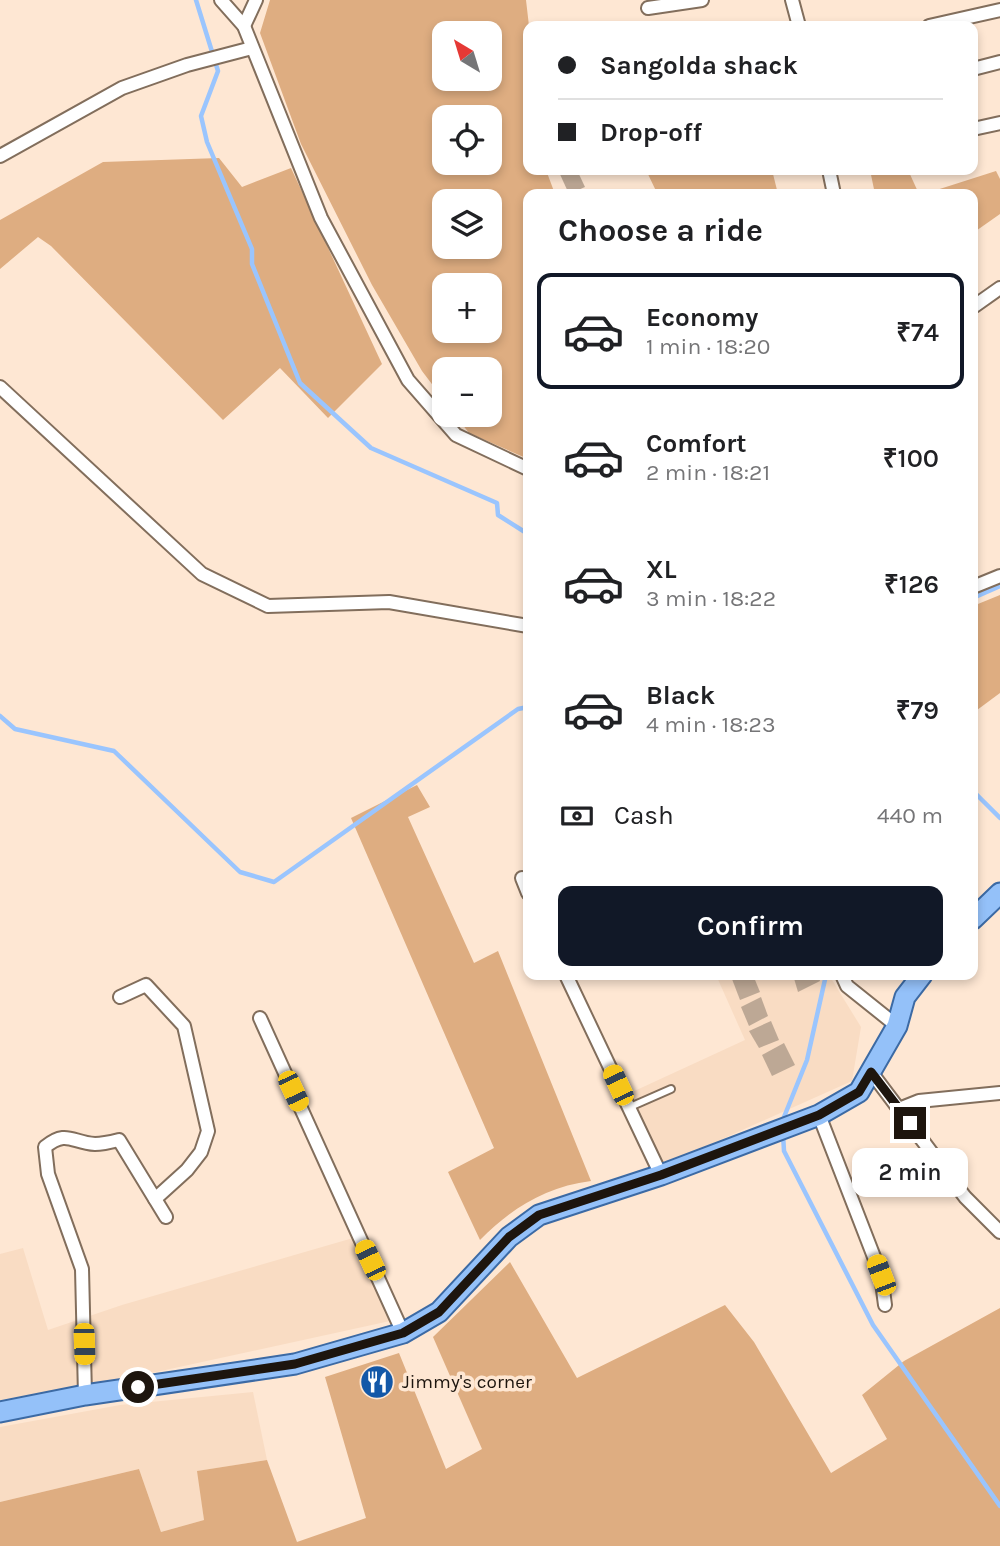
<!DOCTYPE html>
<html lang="en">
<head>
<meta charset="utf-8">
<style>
	:root { --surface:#fff; --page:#f6f6f6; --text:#202124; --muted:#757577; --line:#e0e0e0; --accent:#111827 }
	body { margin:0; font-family:Karla,sans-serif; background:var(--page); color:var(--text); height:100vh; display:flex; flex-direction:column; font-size:26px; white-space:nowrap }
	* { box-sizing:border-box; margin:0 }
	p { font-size:23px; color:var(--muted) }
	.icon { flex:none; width:38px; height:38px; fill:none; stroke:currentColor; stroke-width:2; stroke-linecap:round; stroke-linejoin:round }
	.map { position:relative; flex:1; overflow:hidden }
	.panel { position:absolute; left:523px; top:189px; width:455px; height:791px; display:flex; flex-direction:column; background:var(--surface); border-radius:14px; box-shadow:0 4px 10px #0003 }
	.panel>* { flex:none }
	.top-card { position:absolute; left:523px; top:21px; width:455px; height:154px; border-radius:14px; box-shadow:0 4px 10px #0003; display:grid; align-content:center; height:154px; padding:0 35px; background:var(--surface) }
	.needle { width:46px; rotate:322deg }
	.tools { position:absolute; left:432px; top:21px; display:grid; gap:14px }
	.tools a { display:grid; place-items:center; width:70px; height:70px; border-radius:14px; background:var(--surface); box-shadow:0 4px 10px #0003; font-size:35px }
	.end { position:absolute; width:32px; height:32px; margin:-16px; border:9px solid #1d150e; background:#fff; box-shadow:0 0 0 4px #fff }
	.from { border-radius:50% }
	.bubble { position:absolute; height:49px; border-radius:14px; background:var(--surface); box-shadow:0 4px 10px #0003; font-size:23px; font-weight:600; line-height:49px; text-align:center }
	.car { position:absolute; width:21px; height:42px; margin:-21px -10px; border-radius:9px; box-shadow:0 0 5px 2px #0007; background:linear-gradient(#f5c518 24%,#345 0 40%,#f5c518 0 76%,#345 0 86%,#f5c518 0) }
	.top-card b { display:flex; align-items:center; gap:24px; height:66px; font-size:26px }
	.top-card b+b { border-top:2px solid var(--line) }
	.top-card i { width:18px; height:18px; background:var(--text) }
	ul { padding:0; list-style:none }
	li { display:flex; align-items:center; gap:21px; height:116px; margin:0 14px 10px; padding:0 21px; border:4px solid transparent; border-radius:14px }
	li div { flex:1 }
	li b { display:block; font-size:26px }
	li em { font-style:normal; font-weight:600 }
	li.on { border-color:var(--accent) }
	li>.icon { width:63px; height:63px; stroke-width:1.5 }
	h2 { padding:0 35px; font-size:32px; line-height:84px }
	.pay { display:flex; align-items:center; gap:18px; height:77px; padding:0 35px; font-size:26px }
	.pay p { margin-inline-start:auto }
	.action { display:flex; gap:14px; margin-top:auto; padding:14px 35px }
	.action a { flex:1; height:80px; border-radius:14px; background:var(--accent); color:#fff; font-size:28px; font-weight:600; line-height:80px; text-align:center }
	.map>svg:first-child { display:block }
	.built { fill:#f9dcc3 }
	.green { fill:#dead81; fill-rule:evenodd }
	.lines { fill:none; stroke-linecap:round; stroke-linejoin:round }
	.stream { stroke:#9ac5fe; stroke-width:4.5 }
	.building { fill:#bda895 }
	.lane-casing { stroke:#826e5c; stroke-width:10 }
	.street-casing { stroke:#826e5c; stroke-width:16 }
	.primary-casing { stroke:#3c6aa4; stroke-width:23 }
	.lane { stroke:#fff; stroke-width:6 }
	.street { stroke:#fff; stroke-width:12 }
	.primary { stroke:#94c1f9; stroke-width:19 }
	.route { stroke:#1d150e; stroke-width:9 }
	.labels { text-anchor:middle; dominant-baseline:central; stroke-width:7; stroke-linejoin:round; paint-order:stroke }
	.poi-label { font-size:19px; fill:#1d150e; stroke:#fee7d3; text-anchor:start }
</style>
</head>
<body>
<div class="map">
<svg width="1000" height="1546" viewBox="0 0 1000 1546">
	<rect width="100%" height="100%" fill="#fee7d3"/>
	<g class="built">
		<path d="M716 975H829L861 1027 852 1081 662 1166 630 1093 745 1040Z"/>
		<path d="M353 1238 390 1321 147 1374 0 1400V1254L23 1248 48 1330 122 1305Z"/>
		<path d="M253 1392 267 1460 198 1471 204 1520 161 1532 139 1469 0 1502V1427L120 1405Z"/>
	</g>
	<g class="green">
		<path d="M270 0H526L529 26 528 170H546L555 194H528V459L469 433 455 415H490V369H444V400L422 371 372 285 301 144 260 33ZM490 33V79H444V33ZM490 117V163H444V117ZM490 201V247H444V201ZM490 285V331H444V285Z"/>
		<path d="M219 158 242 187 291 168 382 364 328 418 280 368 223 420 51 246 38 237 0 269V220L103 162Z"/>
		<path d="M646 170H772L778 194H687L685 189 657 193Z"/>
		<path d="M870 170H908L919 194H875Z"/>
		<path d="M996 171 1000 179V214L973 233V194H924Z"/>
		<path d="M1000 595V693L973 713V606Z"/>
		<path d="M417 785 430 807 408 817 474 963 498 951 591 1181C545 1187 512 1208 480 1240L448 1172 494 1148 351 818Z"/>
		<path d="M510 1262 577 1378 725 1305 754 1342 831 1473 887 1439 862 1395 904 1361 1000 1308V1546H0V1502L139 1469 161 1532 204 1520 197 1471 267 1460 297 1542 366 1518 325 1377 399 1353 446 1469 482 1449 433 1337Z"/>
	</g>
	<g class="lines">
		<g class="stream">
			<path d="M196 0 218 71 201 116 207 142 252 249V264L300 383 371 448 497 503 498 515 528 534"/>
			<path d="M973 598 1000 586"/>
			<path d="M0 716 15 729 114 751 240 872 274 882 518 709 528 707"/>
			<path d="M973 791 1000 818"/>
			<path d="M782 1122 807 1060 826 975"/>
			<path d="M783 1134 784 1151 873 1325 1000 1506"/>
		</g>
	</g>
	<g class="building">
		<path d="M558 170H577L585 187 569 194Z"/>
		<path d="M743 975H753L760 992 740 1000 732 979Z"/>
		<path d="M793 975H818L820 981 798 992Z"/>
		<path d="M761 997 768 1016 749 1026 741 1007Z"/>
		<path d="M771 1021 779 1040 759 1048 749 1031Z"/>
		<path d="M784 1043 795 1065 772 1076 762 1055Z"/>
	</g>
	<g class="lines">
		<g class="lane-casing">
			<path id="lane" d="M630 1107 671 1089"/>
		</g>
		<g class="street-casing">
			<g id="street">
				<path d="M221 0 244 26 321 218 408 380 456 435 528 469"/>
				<path d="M792 0 799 26"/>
				<path d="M648 8 702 0"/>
				<path d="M244 26 256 0"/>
				<path d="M929 26 1000 10"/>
				<path d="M973 69 1000 62"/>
				<path d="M973 129 1000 123"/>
				<path d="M0 156 122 88 187 65 252 48"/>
				<path d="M829 170 834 194"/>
				<path d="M973 307 1000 288"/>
				<path d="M0 387 202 574 268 606 389 602 528 626"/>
				<path d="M973 587 1000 576"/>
				<path d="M522 878 528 893"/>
				<path d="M566 975 661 1175"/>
				<path d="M842 975 847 986 897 1026"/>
				<path d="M120 997 146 985 184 1026 208 1131 201 1152 187 1170 155 1199"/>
				<path d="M260 1018 403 1333"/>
				<path d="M871 1072 965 1197 1000 1232"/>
				<path d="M899 1109 919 1101 1000 1093"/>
				<path d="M819 1115 881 1275 885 1305"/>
				<path d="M85 1395 82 1269 48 1174 45 1147C67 1129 72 1143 95 1144 103 1144 111 1142 119 1140L166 1217"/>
			</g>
		</g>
		<g class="primary-casing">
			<g id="primary">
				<path d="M973 919 1000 893"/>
				<path d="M0 1412 85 1395 295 1364 403 1333 439 1312 509 1237 539 1215 661 1175 819 1115 859 1092 897 1026 905 997 922 975"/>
			</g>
		</g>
		<use href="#lane" class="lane"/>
		<use href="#street" class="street"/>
		<use href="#primary" class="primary"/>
	</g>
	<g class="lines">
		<path class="route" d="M138 1387 295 1364 403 1333 439 1312 509 1237 539 1215 661 1175 819 1115 859 1092 871 1072 910 1123"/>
	</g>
	<defs>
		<g id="restaurant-disc" transform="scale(1.75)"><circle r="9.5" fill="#1358a8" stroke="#fee7d3"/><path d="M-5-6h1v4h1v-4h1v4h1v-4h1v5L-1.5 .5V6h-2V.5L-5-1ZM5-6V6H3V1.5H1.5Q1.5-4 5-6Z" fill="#fff"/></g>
	</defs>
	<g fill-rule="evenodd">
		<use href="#restaurant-disc" x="377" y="1382"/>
	</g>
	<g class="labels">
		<g class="poi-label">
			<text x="402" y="1382">Jimmy's corner</text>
		</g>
	</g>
</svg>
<div class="tools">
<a><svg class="needle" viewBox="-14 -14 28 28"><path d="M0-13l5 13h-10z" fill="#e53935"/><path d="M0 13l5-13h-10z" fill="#757577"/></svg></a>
<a><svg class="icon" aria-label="locate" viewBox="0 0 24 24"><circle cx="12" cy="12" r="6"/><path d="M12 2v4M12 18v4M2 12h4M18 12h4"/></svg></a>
<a><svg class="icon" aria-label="layers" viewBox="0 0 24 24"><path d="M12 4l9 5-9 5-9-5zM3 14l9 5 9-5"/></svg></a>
<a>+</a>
<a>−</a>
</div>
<i class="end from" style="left:138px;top:1387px"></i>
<i class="end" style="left:910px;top:1123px"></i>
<div class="bubble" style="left:852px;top:1148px;width:116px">2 min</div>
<i class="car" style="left:618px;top:1085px;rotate:335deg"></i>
<i class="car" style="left:293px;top:1091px;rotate:155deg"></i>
<i class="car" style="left:370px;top:1260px;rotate:335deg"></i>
<i class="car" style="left:881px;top:1275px;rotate:339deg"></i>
<i class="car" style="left:84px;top:1344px;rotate:178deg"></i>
<div class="top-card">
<b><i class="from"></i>Sangolda shack</b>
<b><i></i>Drop-off</b>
</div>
<section class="panel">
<h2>Choose a ride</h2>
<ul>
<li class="on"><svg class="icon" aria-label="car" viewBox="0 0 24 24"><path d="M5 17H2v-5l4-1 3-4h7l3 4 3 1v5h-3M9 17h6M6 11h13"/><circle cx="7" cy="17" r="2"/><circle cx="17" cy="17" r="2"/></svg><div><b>Economy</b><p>1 min · 18:20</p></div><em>₹74</em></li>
<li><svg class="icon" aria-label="car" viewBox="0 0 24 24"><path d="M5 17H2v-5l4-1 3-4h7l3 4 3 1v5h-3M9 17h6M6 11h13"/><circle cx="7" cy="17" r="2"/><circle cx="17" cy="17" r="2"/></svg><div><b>Comfort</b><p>2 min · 18:21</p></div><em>₹100</em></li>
<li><svg class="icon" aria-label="car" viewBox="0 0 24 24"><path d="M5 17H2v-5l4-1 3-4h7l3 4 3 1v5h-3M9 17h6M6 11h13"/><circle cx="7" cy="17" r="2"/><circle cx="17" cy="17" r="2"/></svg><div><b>XL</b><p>3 min · 18:22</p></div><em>₹126</em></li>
<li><svg class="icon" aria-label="car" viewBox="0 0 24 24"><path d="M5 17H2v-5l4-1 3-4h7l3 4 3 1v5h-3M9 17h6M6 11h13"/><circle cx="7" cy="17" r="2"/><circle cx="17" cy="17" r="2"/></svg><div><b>Black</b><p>4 min · 18:23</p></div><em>₹79</em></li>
</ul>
<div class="pay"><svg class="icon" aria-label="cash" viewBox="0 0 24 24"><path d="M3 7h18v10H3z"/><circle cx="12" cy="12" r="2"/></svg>Cash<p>440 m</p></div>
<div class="action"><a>Confirm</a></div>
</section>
</div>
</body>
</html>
